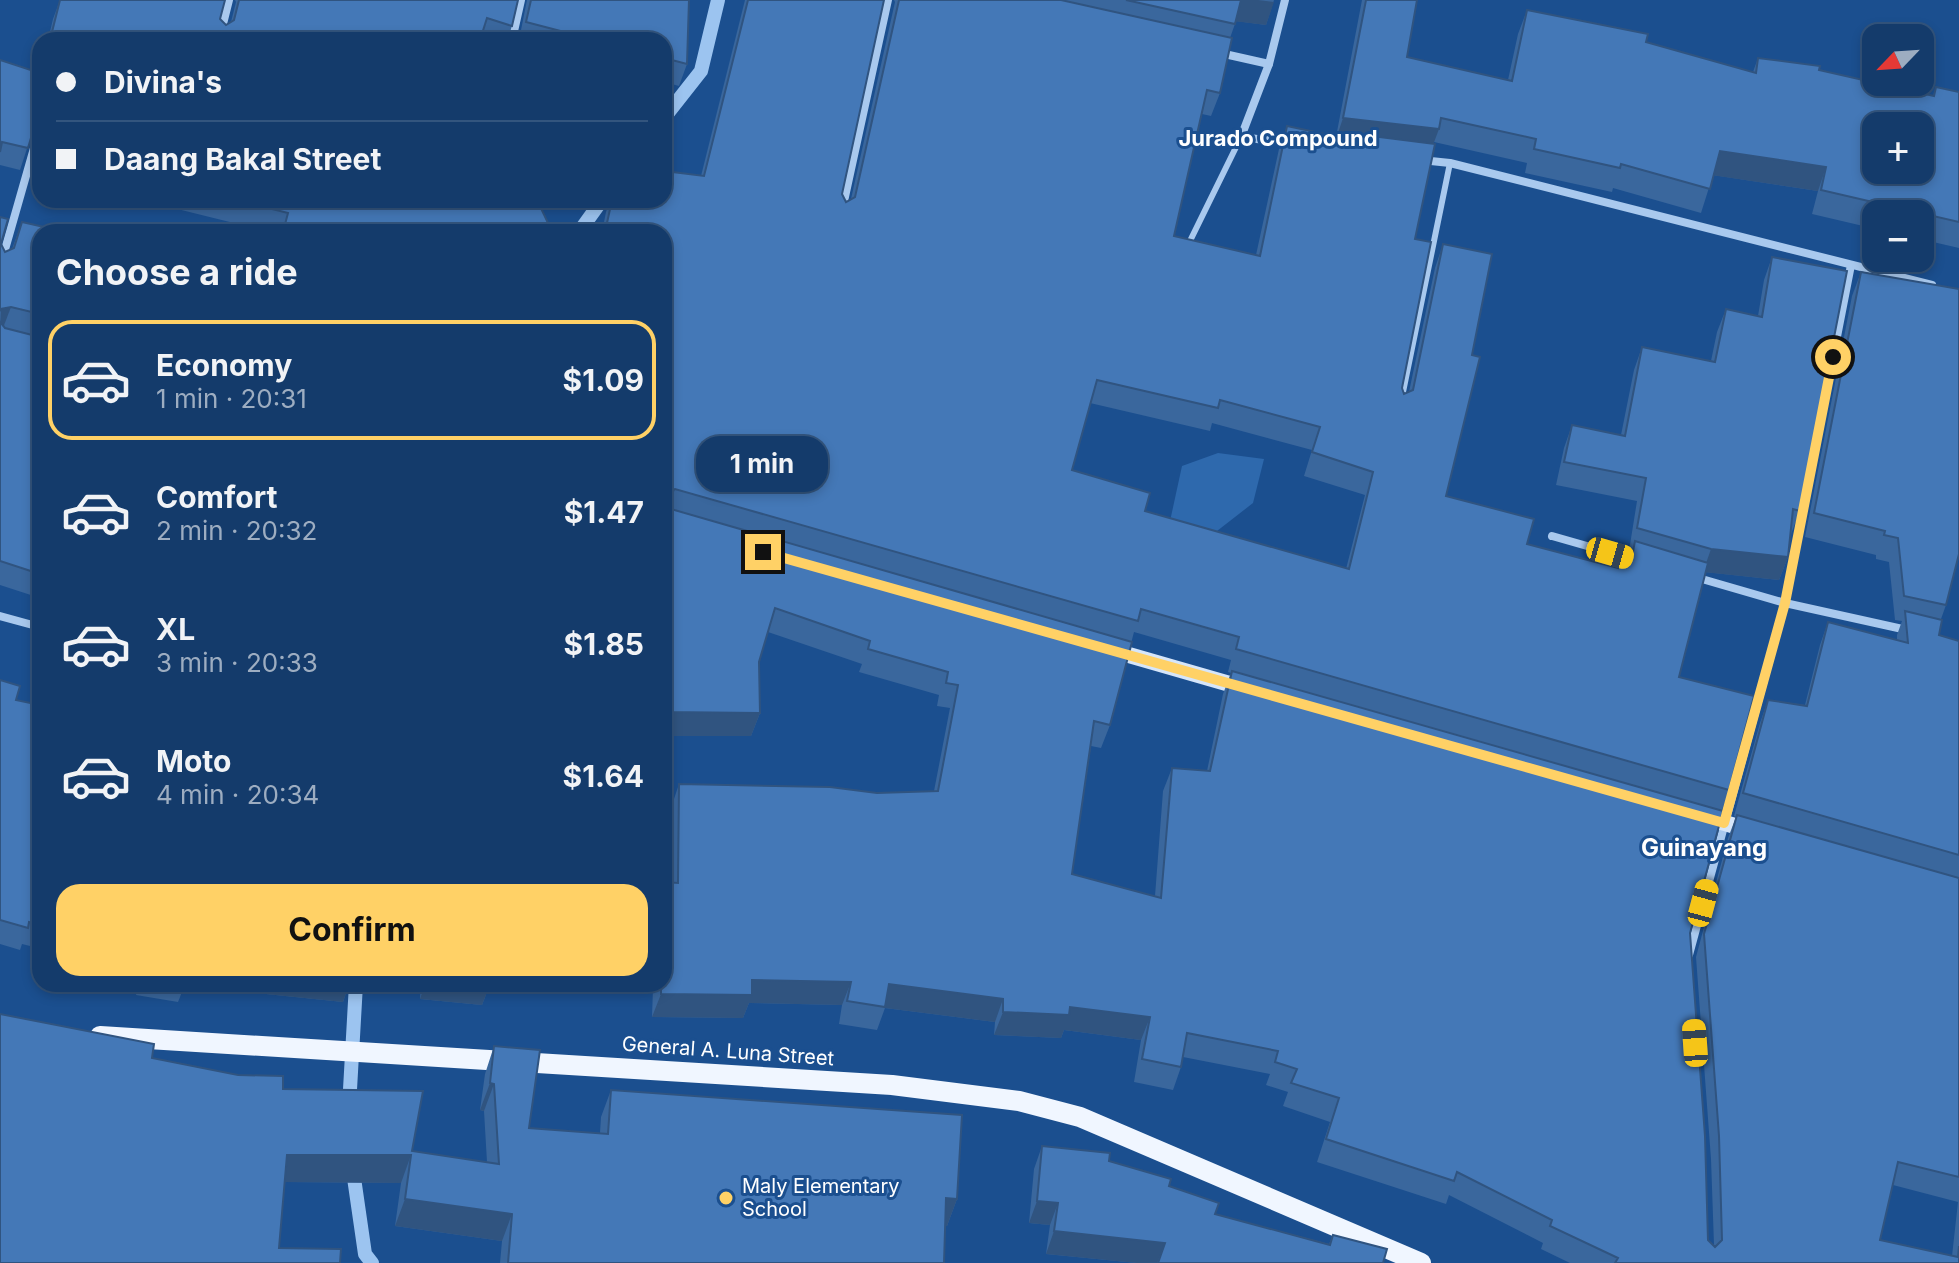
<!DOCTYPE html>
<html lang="en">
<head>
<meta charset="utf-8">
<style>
	:root { --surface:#143b6b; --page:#214673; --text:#f1f3f6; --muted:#9dadc1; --line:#33557e; --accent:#ffd166 }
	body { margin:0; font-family:Inter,sans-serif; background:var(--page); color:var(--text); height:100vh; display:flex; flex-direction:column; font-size:30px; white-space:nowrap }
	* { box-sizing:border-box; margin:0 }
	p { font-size:26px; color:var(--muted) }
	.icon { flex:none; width:44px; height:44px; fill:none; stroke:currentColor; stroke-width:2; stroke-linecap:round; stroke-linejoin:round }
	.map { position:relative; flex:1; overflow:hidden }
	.details { position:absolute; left:32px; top:224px; width:640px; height:768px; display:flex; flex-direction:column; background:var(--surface); border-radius:24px; box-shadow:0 4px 12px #0003,0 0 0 2px var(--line) }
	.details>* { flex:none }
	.banner { position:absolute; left:32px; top:32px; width:640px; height:176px; border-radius:24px; box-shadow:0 4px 12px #0003,0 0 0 2px var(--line); display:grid; align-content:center; height:176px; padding:0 24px; background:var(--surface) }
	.needle { width:52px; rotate:245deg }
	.fabs { position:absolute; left:1862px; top:24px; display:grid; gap:16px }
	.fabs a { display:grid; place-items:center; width:72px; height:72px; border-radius:16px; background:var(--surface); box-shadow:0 4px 12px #0003,0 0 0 2px var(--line); font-size:40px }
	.end { position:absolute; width:36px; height:36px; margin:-18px; border:10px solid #ffd166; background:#111; box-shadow:0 0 0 4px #111 }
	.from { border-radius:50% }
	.bubble { position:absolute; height:56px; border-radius:24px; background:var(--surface); box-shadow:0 4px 12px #0003,0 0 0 2px var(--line); font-size:26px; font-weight:700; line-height:56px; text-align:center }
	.car { position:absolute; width:24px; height:48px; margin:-24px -12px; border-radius:10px; box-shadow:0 0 6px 2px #0007; background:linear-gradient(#f5c518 24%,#345 0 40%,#f5c518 0 76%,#345 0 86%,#f5c518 0) }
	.banner b { display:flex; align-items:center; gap:28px; height:76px; font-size:30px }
	.banner b+b { border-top:2px solid var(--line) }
	.banner i { width:20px; height:20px; background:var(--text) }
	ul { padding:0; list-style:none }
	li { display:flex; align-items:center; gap:24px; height:120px; margin:0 16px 12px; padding:0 8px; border:4px solid transparent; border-radius:24px }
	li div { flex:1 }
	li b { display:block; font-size:30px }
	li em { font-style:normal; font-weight:700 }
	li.selected { border-color:var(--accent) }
	li>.icon { width:72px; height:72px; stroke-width:1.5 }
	h2 { padding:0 24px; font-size:36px; line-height:96px }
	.cta { display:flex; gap:16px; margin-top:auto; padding:16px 24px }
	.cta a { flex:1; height:92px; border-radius:24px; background:var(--accent); color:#111; font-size:32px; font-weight:700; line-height:92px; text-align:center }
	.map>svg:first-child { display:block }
	.green { fill:#2e69ad }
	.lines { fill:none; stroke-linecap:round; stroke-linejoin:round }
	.stream { stroke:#9cc4f0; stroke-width:14 }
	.lane { stroke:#a9c9ee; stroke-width:6 }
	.street { stroke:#a9c9ee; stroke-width:8 }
	.secondary { stroke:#d6e6fa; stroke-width:16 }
	.primary { stroke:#f0f6ff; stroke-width:20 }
	.wall { fill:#3a679d; fill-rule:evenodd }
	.shaded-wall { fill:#305480 }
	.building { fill:#4478b7; stroke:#305480; stroke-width:2; fill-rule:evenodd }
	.route { stroke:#ffd166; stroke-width:10 }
	.poi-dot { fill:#ffd166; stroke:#1b4f8f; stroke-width:3 }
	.labels { text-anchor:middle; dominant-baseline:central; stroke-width:6; stroke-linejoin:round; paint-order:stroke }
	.street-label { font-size:20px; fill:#fff; stroke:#1b4f8f }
	.poi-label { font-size:20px; fill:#fff; stroke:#1b4f8f; text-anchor:start }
	.neighbourhood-label { font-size:22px; font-weight:bold; fill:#fff; stroke:#1b4f8f }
	.quarter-label { font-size:24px; font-weight:bold; fill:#fff; stroke:#1b4f8f }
</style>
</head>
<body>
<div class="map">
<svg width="1959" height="1263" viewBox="0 0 1959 1263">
	<rect width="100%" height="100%" fill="#1b4f8f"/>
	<path class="green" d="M1218 453 1264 459 1253 503 1208 538 1167 535 1182 466Z"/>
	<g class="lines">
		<g class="stream">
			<path d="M664 118 701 71 718 0"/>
			<path d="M579 232 602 200"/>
			<path d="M349 1107 356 984"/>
			<path d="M352 1164 365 1254 372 1263"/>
		</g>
		<g class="lane">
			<path d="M1189 243 1241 137"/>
			<path d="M1402 397 1450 163"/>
		</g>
		<g class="street">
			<path d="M1285 0 1269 64 1241 137 1289 143"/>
			<path d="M219 40 229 0"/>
			<path d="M512 40 521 0"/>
			<path d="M1220 53 1269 64"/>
			<path d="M1421 160 1450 163 1932 285"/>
			<path d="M843 206 888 0"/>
			<path d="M0 267 40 127"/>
			<path d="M1552 536 1636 560"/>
			<path d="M1695 577 1785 603 1907 630"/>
			<path d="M0 616 40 627"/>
			<path d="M1689 955 1785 603 1851 265"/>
		</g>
		<g class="secondary">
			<path d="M1108 649 1247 689"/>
			<path d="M1701 816 1752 831"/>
		</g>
		<path class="primary" d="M100 1036 892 1085 1019 1101 1080 1117 1421 1263"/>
	</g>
	<g class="wall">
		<path d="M60 0 220 19 226 25 231 22 236 2 235 0H518L512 26 507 40H48L53 19Z"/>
		<path d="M527 0H689L687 64 679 86 664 82V40H519Z"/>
		<path d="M745 0H884L842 194 846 202 851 199 895 2 894 0H1274L1266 25 1236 21 1230 38 1220 93 1211 116 1202 114 1174 236 1256 255 1279 149 1287 126 1336 137 1362 0H1417L1407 57 1508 80 1518 34 1527 10 1753 72 1758 58 1933 96 1936 87 1959 92V248L1920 239V214H1876V229L1812 214 1818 191 1713 175 1701 213 1613 188 1612 192 1525 173 1527 163 1434 142 1415 239 1402 388 1404 394 1409 392 1435 268 1443 244 1446 496 1527 544 1618 568 1620 559 1627 561 1631 551H1629L1637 501 1556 485 1564 448 1572 425 1621 435 1634 370 1642 347 1711 361 1717 332 1726 309 1758 316 1764 280 1772 257 1800 511 1791 534H1790L1788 557 1779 580 1705 572 1679 677 1729 790 1722 810 1690 933 1708 1240 1714 1245 1711 1159 1696 957 1728 838 1736 817 1734 816 1760 723 1768 700 1805 705 1820 645 1828 622 1897 640V635L1902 621 1895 620 1889 562 1876 559V555L1805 537 1852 296 1861 272 1946 605 1941 619 1939 635 1959 641V1263H1570L1541 1249 1543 1243 1449 1195 1446 1204 1317 1162 1330 1122 1283 1106 1288 1092 1266 1085 1270 1074 1183 1057 1181 1067 1173 1090 1134 1082 1141 1040 1064 1030 1061 1038 994 1035 995 1022 885 1008 877 1030 839 1024 842 1005 749 1003 743 1018 652 1017 653 988 609 987V984H664L670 883 671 808 679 784 877 793 934 791 950 708 937 706 939 695 859 672 862 664 768 632 759 662 760 713 751 736H664V232H602L606 212 610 200H639L644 202 701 176ZM1090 403 1210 431 1212 423 1312 450 1304 476 1365 495 1346 569 1145 511 1072 470ZM1134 632 1231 660 1228 672 1231 673 1223 694 1207 771 1172 768 1163 791 1155 896 1072 874 1091 746 1101 748 1110 725ZM1893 1185 1958 1202 1952 1256 1880 1240Z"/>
		<path d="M0 60 40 73V72V121L35 124 20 170 0 165Z"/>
		<path d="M40 152V175L34 173Z"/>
		<path d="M141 200H537L549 225 546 232H270Z"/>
		<path d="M0 217 1 244 5 252 12 249 22 222 40 232V598L0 585Z"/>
		<path d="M0 680 16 700 40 705V940H37L34 947 22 944 20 950 0 944Z"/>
		<path d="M138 984H349L343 1002 227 990 225 994 184 987 178 1002 136 995Z"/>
		<path d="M421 984H490L482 1005 420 999Z"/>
		<path d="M494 1046 529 1128 600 1133 601 1117 611 1090 957 1199 947 1226H945L944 1263H500L502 1241 395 1226 401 1183 285 1182 279 1248 0 1263 152 1058 283 1089 412 1151 487 1162 484 1111 480 1110 485 1074Z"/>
		<path d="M1042 1146 1109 1161 1169 1186 1215 1214 1329 1244 1333 1235 1383 1263H1137L1046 1254 1050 1225 1029 1223 1034 1169Z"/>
	</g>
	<g class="shaded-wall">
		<path d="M1241 0H1258L1274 2 1266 25 1233 21Z"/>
		<path d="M40 107V121L33 125Z"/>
		<path d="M1343 118 1439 129 1430 153 1340 132 1337 142H1335Z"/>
		<path d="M1720 151 1826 167 1818 191 1711 175Z"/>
		<path d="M549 225 546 232H533Z"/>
		<path d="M11 307 3 328 0 329 1 309Z"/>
		<path d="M675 489 667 512 664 513V493Z"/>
		<path d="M1711 549 1788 557 1779 580 1703 572Z"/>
		<path d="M664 712 760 713 751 736H664Z"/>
		<path d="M752 980 851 982 842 1005 749 1003 743 1018 652 1017 661 994Z"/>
		<path d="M229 984H349L343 1002 227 990Z"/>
		<path d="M425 984H490L482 1005 420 999Z"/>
		<path d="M610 984H654L653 988 609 987Z"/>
		<path d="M889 984 1003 999 995 1022 885 1008Z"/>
		<path d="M1070 1007 1150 1017 1141 1040 1064 1030 1061 1038 994 1035 1003 1012Z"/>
		<path d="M490 1083 494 1084 484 1111 480 1110Z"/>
		<path d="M287 1155H411L401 1183 278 1182Z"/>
		<path d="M946 1198 957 1199 947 1226 937 1225Z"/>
		<path d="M405 1199 512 1214 502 1241 395 1226Z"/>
		<path d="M1037 1201 1058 1203 1050 1225 1029 1223Z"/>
		<path d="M1054 1231 1165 1243 1157 1263H1137L1046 1254Z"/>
	</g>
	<g class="building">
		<path d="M60 0H225L220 19 226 25 234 20 239 0H518L512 26 487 18 480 40H50Z"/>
		<path d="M531 0H689L687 64 664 58V40H595L526 22Z"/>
		<path d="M748 0H884L842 194 846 202 855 197 899 0H1061L1232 38 1220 93 1207 90 1174 236 1260 256 1287 126 1339 137 1340 132 1435 144 1415 239 1431 242 1402 388 1404 394 1413 390 1443 244 1492 254 1472 355 1480 357 1446 496 1534 519 1527 544 1618 568 1620 559 1631 562 1635 541 1708 563 1679 677 1754 696 1729 790 1236 649 1239 637 1141 609 1138 621 675 489 664 493V507L1132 642 1110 725 1094 721 1072 874 1161 898 1172 768 1210 771 1232 671 1723 811 1690 933 1705 1136 1708 1240 1715 1247 1722 1240 1719 1136 1704 934 1737 815 1959 878V1177L1898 1162 1880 1240 1958 1257 1959 1246V1263H1615L1618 1258 1550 1226 1552 1220 1457 1172 1454 1181 1326 1139 1339 1098 1291 1083 1297 1069 1275 1062 1278 1051 1187 1033 1181 1067 1142 1059 1150 1017 1070 1007 1069 1015 1003 1012V999L889 984 885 1007 847 1001 851 982 752 980V995L661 994V984H664V882L678 883 679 784 830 787 877 793 938 791 958 685 946 683 948 672 868 649 870 641 775 608 759 662 760 713 664 712V232H605L612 200H639L644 202 645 200H664V171L704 176ZM1097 380 1218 408 1220 400 1320 427 1312 452 1373 472 1349 569 1145 511 1150 493 1072 470Z"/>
		<path d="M1126 0H1241L1235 24Z"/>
		<path d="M1366 0H1417L1407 57 1512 81 1527 10 1648 34 1646 42 1756 73 1758 58 1820 66 1819 70 1934 96 1936 87 1959 92V222L1821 190 1826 167 1720 151 1710 189 1621 164 1620 168 1534 149 1536 139 1441 118 1439 129 1343 118ZM1876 126H1920V170H1876Z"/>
		<path d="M0 60 40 73V107L28 148 2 142 0 152Z"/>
		<path d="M236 200H537L549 225 533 232H283L288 213Z"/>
		<path d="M0 217 8 219 1 244 5 252 14 248 22 222 66 232H40V314L11 307 1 309 0 311Z"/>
		<path d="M1772 257 1847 271 1800 511 1793 509 1788 557 1711 549 1637 528 1646 478 1564 462 1572 425 1625 436 1642 347 1715 362 1726 309 1762 317Z"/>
		<path d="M1861 272 1959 289V554L1946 605 1904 596 1898 538 1884 535 1885 531 1814 513Z"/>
		<path d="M0 322 5 328 40 337V574L0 561Z"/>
		<path d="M1905 611 1942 620 1939 635 1959 641V855L1743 793 1768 700 1807 706 1828 622 1908 643Z"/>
		<path d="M0 680 20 686 16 700 40 705V925L29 922 28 928 0 920Z"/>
		<path d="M0 1014 154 1044 152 1058 238 1075 283 1076V1089L423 1091 412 1151 499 1164 494 1084 490 1083 494 1046 540 1050 529 1128 608 1134 611 1090 962 1115 957 1199 946 1198 944 1263H508L512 1214 405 1199 411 1155H287L279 1248 341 1249 340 1263H0Z"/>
		<path d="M1042 1146 1110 1153 1109 1161 1171 1179 1169 1186 1219 1203 1215 1214 1330 1245 1333 1235 1387 1249 1383 1263H1158L1165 1243 1054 1231 1058 1203 1037 1201Z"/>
	</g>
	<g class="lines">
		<path class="route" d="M763 552 1724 823 1785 603 1833 357"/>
	</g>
	<circle class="poi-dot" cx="726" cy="1198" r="8"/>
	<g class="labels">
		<g class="street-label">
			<text transform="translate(728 1051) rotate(4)">General A. Luna Street</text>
		</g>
		<g class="poi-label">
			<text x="742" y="1186">Maly Elementary<tspan x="742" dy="23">School</tspan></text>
		</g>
		<g class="neighbourhood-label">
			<text x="1278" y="138">Jurado Compound</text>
		</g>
		<g class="quarter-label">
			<text x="1704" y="847">Guinayang</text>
		</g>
	</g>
</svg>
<div class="fabs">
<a><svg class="needle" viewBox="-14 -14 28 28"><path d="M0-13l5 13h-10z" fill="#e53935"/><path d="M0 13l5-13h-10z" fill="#9dadc1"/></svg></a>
<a>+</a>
<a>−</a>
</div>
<i class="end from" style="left:1833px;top:357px"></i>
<i class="end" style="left:763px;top:552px"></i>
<div class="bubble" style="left:696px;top:436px;width:132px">1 min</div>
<i class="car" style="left:1610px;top:553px;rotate:106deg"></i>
<i class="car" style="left:1703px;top:903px;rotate:15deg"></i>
<i class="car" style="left:1695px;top:1043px;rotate:356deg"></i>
<div class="banner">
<b><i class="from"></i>Divina's</b>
<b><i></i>Daang Bakal Street</b>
</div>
<section class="details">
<h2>Choose a ride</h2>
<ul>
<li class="selected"><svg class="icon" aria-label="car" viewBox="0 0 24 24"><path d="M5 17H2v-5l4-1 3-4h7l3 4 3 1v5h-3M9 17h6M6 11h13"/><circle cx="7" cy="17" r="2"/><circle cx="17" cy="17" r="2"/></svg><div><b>Economy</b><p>1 min · 20:31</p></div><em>$1.09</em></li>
<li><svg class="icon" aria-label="car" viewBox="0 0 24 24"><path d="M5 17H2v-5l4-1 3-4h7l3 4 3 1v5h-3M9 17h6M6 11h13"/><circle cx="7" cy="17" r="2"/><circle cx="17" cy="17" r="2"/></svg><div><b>Comfort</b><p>2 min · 20:32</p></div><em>$1.47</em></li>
<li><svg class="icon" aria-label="car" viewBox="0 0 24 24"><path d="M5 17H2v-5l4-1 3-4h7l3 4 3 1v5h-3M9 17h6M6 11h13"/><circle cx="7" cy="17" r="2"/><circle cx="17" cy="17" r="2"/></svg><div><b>XL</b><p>3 min · 20:33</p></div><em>$1.85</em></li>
<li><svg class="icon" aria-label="car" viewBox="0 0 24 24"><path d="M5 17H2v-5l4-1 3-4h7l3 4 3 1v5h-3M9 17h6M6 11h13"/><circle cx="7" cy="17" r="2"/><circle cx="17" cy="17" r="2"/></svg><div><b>Moto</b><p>4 min · 20:34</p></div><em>$1.64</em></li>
</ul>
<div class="cta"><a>Confirm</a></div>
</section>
</div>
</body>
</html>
